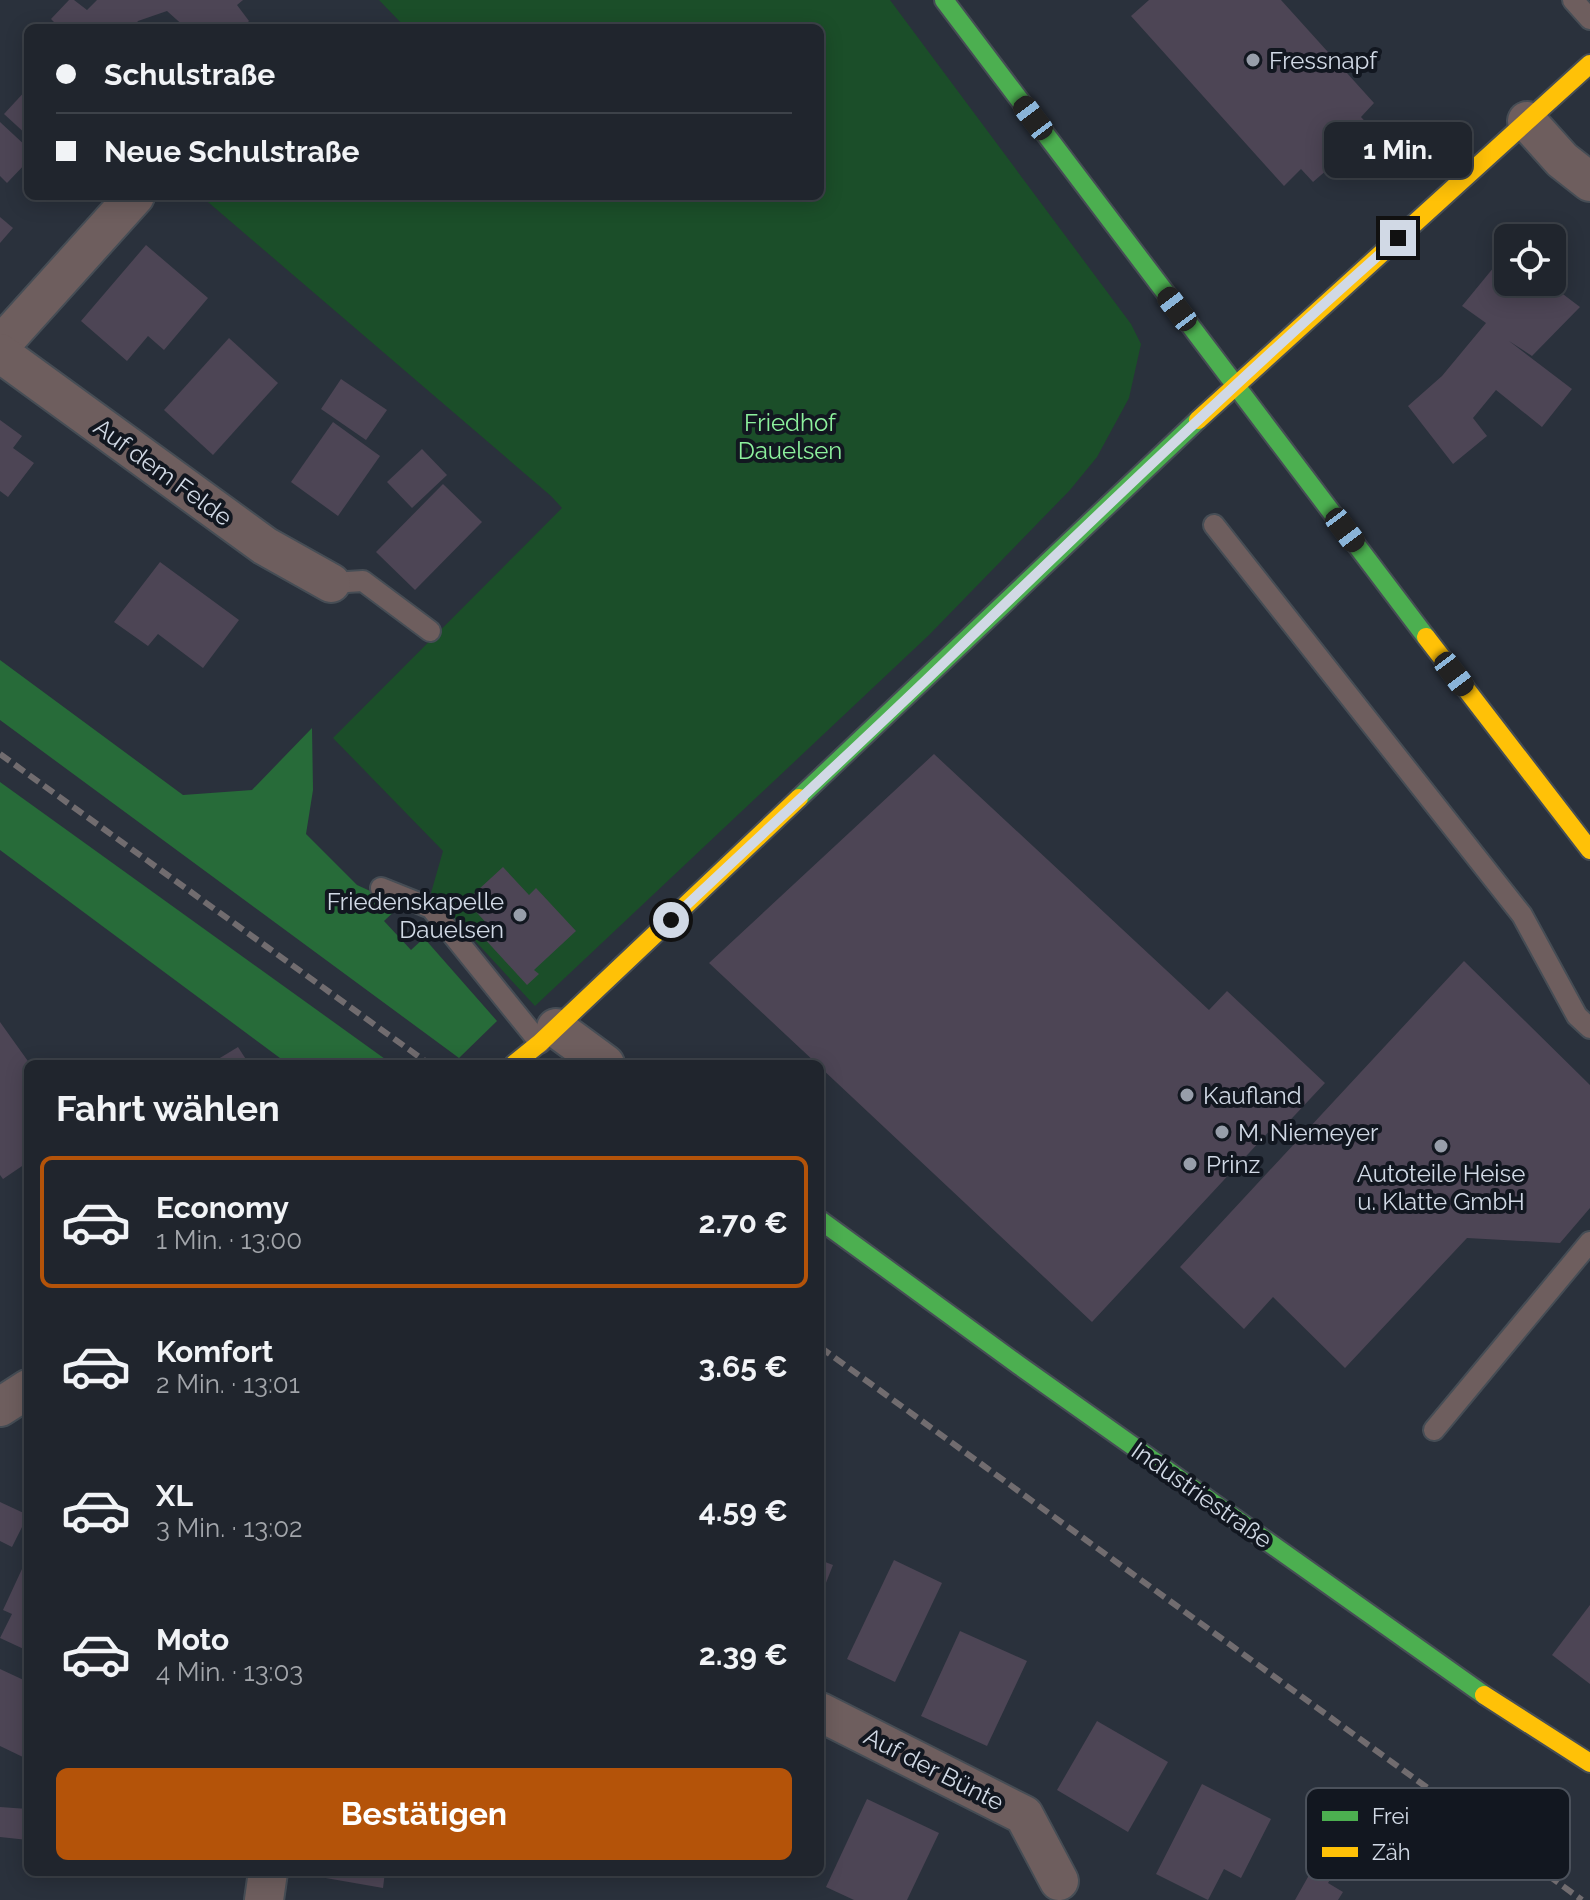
<!DOCTYPE html>
<html lang="de">
<head>
<meta charset="utf-8">
<style>
	:root { --surface:#20252d; --page:#2d3139; --text:#f1f3f6; --muted:#a2a5aa; --line:#3d4249; --accent:#b45309 }
	body { margin:0; font-family:Raleway,sans-serif; background:var(--page); color:var(--text); height:100vh; display:flex; flex-direction:column; font-size:30px; white-space:nowrap }
	* { box-sizing:border-box; margin:0 }
	p { font-size:26px; color:var(--muted) }
	.icon { flex:none; width:44px; height:44px; fill:none; stroke:currentColor; stroke-width:2; stroke-linecap:round; stroke-linejoin:round }
	.map { position:relative; flex:1; overflow:hidden }
	.details { position:absolute; left:24px; top:1060px; width:800px; height:816px; display:flex; flex-direction:column; background:var(--surface); border-radius:12px; box-shadow:0 4px 20px #0003,0 0 0 2px var(--line) }
	.details>* { flex:none }
	.hud { position:absolute; left:24px; top:24px; width:800px; height:176px; border-radius:12px; box-shadow:0 4px 20px #0003,0 0 0 2px var(--line); display:grid; align-content:center; height:176px; padding:0 32px; background:var(--surface) }
	.tools { position:absolute; left:1494px; top:224px; display:grid; gap:16px }
	.tools a { display:grid; place-items:center; width:72px; height:72px; border-radius:12px; background:var(--surface); box-shadow:0 4px 20px #0003,0 0 0 2px var(--line); font-size:40px }
	.end { position:absolute; width:36px; height:36px; margin:-18px; border:10px solid #d1d9e5; background:#111; box-shadow:0 0 0 4px #111 }
	.from { border-radius:50% }
	.bubble { position:absolute; height:56px; border-radius:12px; background:var(--surface); box-shadow:0 4px 20px #0003,0 0 0 2px var(--line); font-size:26px; font-weight:700; line-height:56px; text-align:center }
	.car { position:absolute; width:24px; height:48px; margin:-24px -12px; border-radius:10px; box-shadow:0 0 6px 2px #0007; background:linear-gradient(#222 24%,#8ab4d8 0 40%,#222 0 76%,#8ab4d8 0 86%,#222 0) }
	.hud b { display:flex; align-items:center; gap:28px; height:76px; font-size:30px }
	.hud b+b { border-top:2px solid var(--line) }
	.hud i { width:20px; height:20px; background:var(--text) }
	ul { padding:0; list-style:none }
	li { display:flex; align-items:center; gap:24px; height:132px; margin:0 16px 12px; padding:0 16px; border:4px solid transparent; border-radius:12px }
	li div { flex:1 }
	li b { display:block; font-size:30px }
	li em { font-style:normal; font-weight:700 }
	li.on { border-color:var(--accent) }
	li>.icon { width:72px; height:72px; stroke-width:1.5 }
	h2 { padding:0 32px; font-size:36px; line-height:96px }
	.cta { display:flex; gap:16px; margin-top:auto; padding:16px 32px }
	.cta a { flex:1; height:92px; border-radius:12px; background:var(--accent); color:#fff; font-size:32px; font-weight:700; line-height:92px; text-align:center }
	.map>svg:first-child { display:block }
	.green { fill:#1b4e29 }
	.forest { fill:#276b39 }
	.building { fill:#4d4555 }
	.lines { fill:none; stroke-linecap:round; stroke-linejoin:round }
	.lane-casing { stroke:#464d55; stroke-width:24 }
	.street-casing { stroke:#464d55; stroke-width:42 }
	.fast-casing { stroke:#464d55; stroke-width:22 }
	.slow-casing { stroke:#464d55; stroke-width:22 }
	.lane { stroke:#6e5e5e; stroke-width:20 }
	.street { stroke:#6e5e5e; stroke-width:38 }
	.fast { stroke:#4caf50; stroke-width:18 }
	.slow { stroke:#ffc107; stroke-width:18 }
	.rail { stroke:#716c6f; stroke-width:6; stroke-dasharray:12 6; stroke-linecap:butt }
	.route { stroke:#d1d9e5; stroke-width:10 }
	.poi-dot { fill:#979eaa; stroke:#121720; stroke-width:3 }
	.labels { text-anchor:middle; dominant-baseline:central; stroke-width:8; stroke-linejoin:round; paint-order:stroke }
	.poi-label { font-size:24px; fill:#d1d9e5; stroke:#121720; text-anchor:start }
	.park-label { font-size:24px; fill:#8df19d; stroke:#121720 }
	.street-label { font-size:24px; fill:#d1d9e5; stroke:#121720 }
	.key { fill:#121720; stroke:#4b515b; stroke-width:2 }
	.key-label { font-size:22px; fill:#d1d9e5 }
</style>
</head>
<body>
<div class="map">
<svg width="1590" height="1900" viewBox="0 0 1590 1900">
	<rect width="100%" height="100%" fill="#2a313c"/>
	<path class="green" d="M379 0H890L1131 324 1141 344 1129 398 1097 457 1070 490 929 635 535 1006 431 893 443 851 333 738 562 508 551 496 201 196H820V28H406Z"/>
	<g class="forest">
		<path d="M0 660 183 795 252 790 312 728 313 790 306 834 357 885 401 905 384 921 411 950 424 938 497 1021 459 1058 0 720Z"/>
		<path d="M0 782 392 1064H288L0 850Z"/>
	</g>
	<g class="building">
		<path d="M69 0H74L87 10 97 0H243L237 5 249 21 242 28H186L167 11 138 21 133 28H60L51 19Z"/>
		<path d="M1149 0H1281L1374 103 1361 117 1373 130 1313 182 1301 169 1284 186 1131 16Z"/>
		<path d="M28 88V136L4 114Z"/>
		<path d="M0 122 28 148V161L7 183 0 176Z"/>
		<path d="M0 217 13 228 0 243Z"/>
		<path d="M146 245 208 298 164 350 148 336 127 361 81 321Z"/>
		<path d="M1508 250V282H1547L1580 307 1532 356 1509 341 1572 389 1542 427 1496 390 1473 418 1487 436 1453 464 1408 406 1442 376 1486 323 1462 306Z"/>
		<path d="M229 338 278 383 213 455 164 410Z"/>
		<path d="M341 379 387 410 366 440 321 409Z"/>
		<path d="M0 420 22 436 13 448 34 463 8 497 0 491Z"/>
		<path d="M333 422 380 456 338 516 291 482Z"/>
		<path d="M422 449 447 475 412 508 387 482Z"/>
		<path d="M443 484 482 522 415 590 376 552Z"/>
		<path d="M160 562 239 620 203 668 158 634 148 646 114 622Z"/>
		<path d="M934 754 1209 1010 1227 991 1325 1083 1280 1131 1274 1126 1092 1322 820 1067V1064H817L709 963Z"/>
		<path d="M503 867 529 895 536 888 576 931 534 970 539 974 527 985 482 936 491 928 466 901Z"/>
		<path d="M1464 961 1590 1085V1208L1560 1243 1467 1238 1345 1368 1273 1297 1244 1329 1180 1267Z"/>
		<path d="M0 1022 30 1064H28V1162L3 1179 0 1175Z"/>
		<path d="M238 1047 249 1064H210Z"/>
		<path d="M0 1502 28 1515 12 1547 0 1541Z"/>
		<path d="M28 1556V1651L0 1638 12 1614 3 1610Z"/>
		<path d="M820 1560 833 1565 820 1598Z"/>
		<path d="M894 1560 942 1583 895 1682 847 1659Z"/>
		<path d="M1590 1605V1684L1552 1655Z"/>
		<path d="M960 1631 1027 1661 987 1746 921 1716Z"/>
		<path d="M0 1669 28 1682 27 1759 0 1746Z"/>
		<path d="M1097 1721 1168 1762 1128 1832 1057 1790Z"/>
		<path d="M1202 1784 1271 1819 1241 1878 1224 1869 1208 1900 1156 1874Z"/>
		<path d="M867 1799 939 1833 907 1900H854L826 1887Z"/>
		<path d="M0 1807 28 1809V1840L0 1837Z"/>
		<path d="M1317 1861 1335 1871 1328 1883 1343 1892 1338 1900H1295Z"/>
		<path d="M321 1872H385L383 1888 320 1877Z"/>
	</g>
	<g class="lines">
		<g class="lane-casing">
			<g id="lane">
				<path d="M1573 0 1590 19"/>
				<path d="M1214 525 1522 915 1577 1016 1590 1028"/>
				<path d="M331 583 363 581 430 631"/>
				<path d="M381 888 431 908 540 1043"/>
				<path d="M1434 1430 1590 1242"/>
			</g>
		</g>
		<g class="street-casing">
			<g id="street">
				<path d="M1527 121 1562 160 1590 182"/>
				<path d="M0 346 135 196"/>
				<path d="M0 353 265 546 331 583"/>
				<path d="M556 1028 605 1064"/>
				<path d="M0 1407 28 1389"/>
				<path d="M820 1712 1024 1815 1059 1881"/>
				<path d="M264 1900 268 1872"/>
			</g>
		</g>
		<g class="fast-casing">
			<g id="fast">
				<path d="M944 0 1426 637"/>
				<path d="M799 798 1198 420"/>
				<path d="M820 1220 1020 1366 1484 1695"/>
			</g>
		</g>
		<g class="slow-casing">
			<g id="slow">
				<path d="M1198 420 1590 64"/>
				<path d="M1426 637 1590 850"/>
				<path d="M514 1064 540 1043 799 798"/>
				<path d="M1484 1695 1590 1763"/>
			</g>
		</g>
		<use href="#lane" class="lane"/>
		<use href="#street" class="street"/>
		<use href="#fast" class="fast"/>
		<use href="#slow" class="slow"/>
		<g class="rail">
			<path d="M0 754 429 1064"/>
			<path d="M820 1347 1582 1900"/>
		</g>
	</g>
	<g class="lines">
		<path class="route" d="M671 920C763 833 857 747 948 659 1096 516 1244 374 1398 238"/>
	</g>
	<g class="poi-dot">
		<circle cx="1253" cy="60" r="8"/>
		<circle cx="520" cy="915" r="8"/>
		<circle cx="1187" cy="1095" r="8"/>
		<circle cx="1222" cy="1132" r="8"/>
		<circle cx="1441" cy="1146" r="8"/>
		<circle cx="1190" cy="1164" r="8"/>
	</g>
	<g class="labels">
		<g class="poi-label">
			<text x="1269" y="60">Fressnapf</text>
			<text x="504" y="901" text-anchor="end">Friedenskapelle<tspan x="504" dy="28">Dauelsen</tspan></text>
			<text x="1203" y="1095">Kaufland</text>
			<text x="1238" y="1132">M. Niemeyer</text>
			<text x="1206" y="1164">Prinz</text>
			<text x="1441" y="1173" text-anchor="middle">Autoteile Heise<tspan x="1441" dy="28">u. Klatte GmbH</tspan></text>
		</g>
		<g class="park-label">
			<text x="790" y="422">Friedhof<tspan x="790" dy="28">Dauelsen</tspan></text>
		</g>
		<g class="street-label">
			<text transform="translate(163 472) rotate(36)">Auf dem Felde</text>
			<text transform="translate(1202 1495) rotate(35)">Industriestraße</text>
			<text transform="translate(934 1769) rotate(27)">Auf der Bünte</text>
		</g>
	</g>
	<rect x="1306" y="1788" width="264" height="92" rx="12" class="key"/>
	<rect x="1322" y="1811" width="36" height="10" fill="#4caf50"/>
	<rect x="1322" y="1847" width="36" height="10" fill="#ffc107"/>
	<g class="key-label">
		<text x="1372" y="1824">Frei</text>
		<text x="1372" y="1860">Zäh</text>
	</g>
</svg>
<div class="tools">
<a><svg class="icon" aria-label="locate" viewBox="0 0 24 24"><circle cx="12" cy="12" r="6"/><path d="M12 2v4M12 18v4M2 12h4M18 12h4"/></svg></a>
</div>
<i class="end from" style="left:671px;top:920px"></i>
<i class="end" style="left:1398px;top:238px"></i>
<div class="bubble" style="left:1324px;top:122px;width:148px">1 Min.</div>
<i class="car" style="left:1033px;top:118px;rotate:323deg"></i>
<i class="car" style="left:1177px;top:309px;rotate:323deg"></i>
<i class="car" style="left:1345px;top:530px;rotate:143deg"></i>
<i class="car" style="left:1454px;top:674px;rotate:143deg"></i>
<div class="hud">
<b><i class="from"></i>Schulstraße</b>
<b><i></i>Neue Schulstraße</b>
</div>
<section class="details">
<h2>Fahrt wählen</h2>
<ul>
<li class="on"><svg class="icon" aria-label="car" viewBox="0 0 24 24"><path d="M5 17H2v-5l4-1 3-4h7l3 4 3 1v5h-3M9 17h6M6 11h13"/><circle cx="7" cy="17" r="2"/><circle cx="17" cy="17" r="2"/></svg><div><b>Economy</b><p>1 Min. · 13:00</p></div><em>2.70 €</em></li>
<li><svg class="icon" aria-label="car" viewBox="0 0 24 24"><path d="M5 17H2v-5l4-1 3-4h7l3 4 3 1v5h-3M9 17h6M6 11h13"/><circle cx="7" cy="17" r="2"/><circle cx="17" cy="17" r="2"/></svg><div><b>Komfort</b><p>2 Min. · 13:01</p></div><em>3.65 €</em></li>
<li><svg class="icon" aria-label="car" viewBox="0 0 24 24"><path d="M5 17H2v-5l4-1 3-4h7l3 4 3 1v5h-3M9 17h6M6 11h13"/><circle cx="7" cy="17" r="2"/><circle cx="17" cy="17" r="2"/></svg><div><b>XL</b><p>3 Min. · 13:02</p></div><em>4.59 €</em></li>
<li><svg class="icon" aria-label="car" viewBox="0 0 24 24"><path d="M5 17H2v-5l4-1 3-4h7l3 4 3 1v5h-3M9 17h6M6 11h13"/><circle cx="7" cy="17" r="2"/><circle cx="17" cy="17" r="2"/></svg><div><b>Moto</b><p>4 Min. · 13:03</p></div><em>2.39 €</em></li>
</ul>
<div class="cta"><a>Bestätigen</a></div>
</section>
</div>
</body>
</html>
